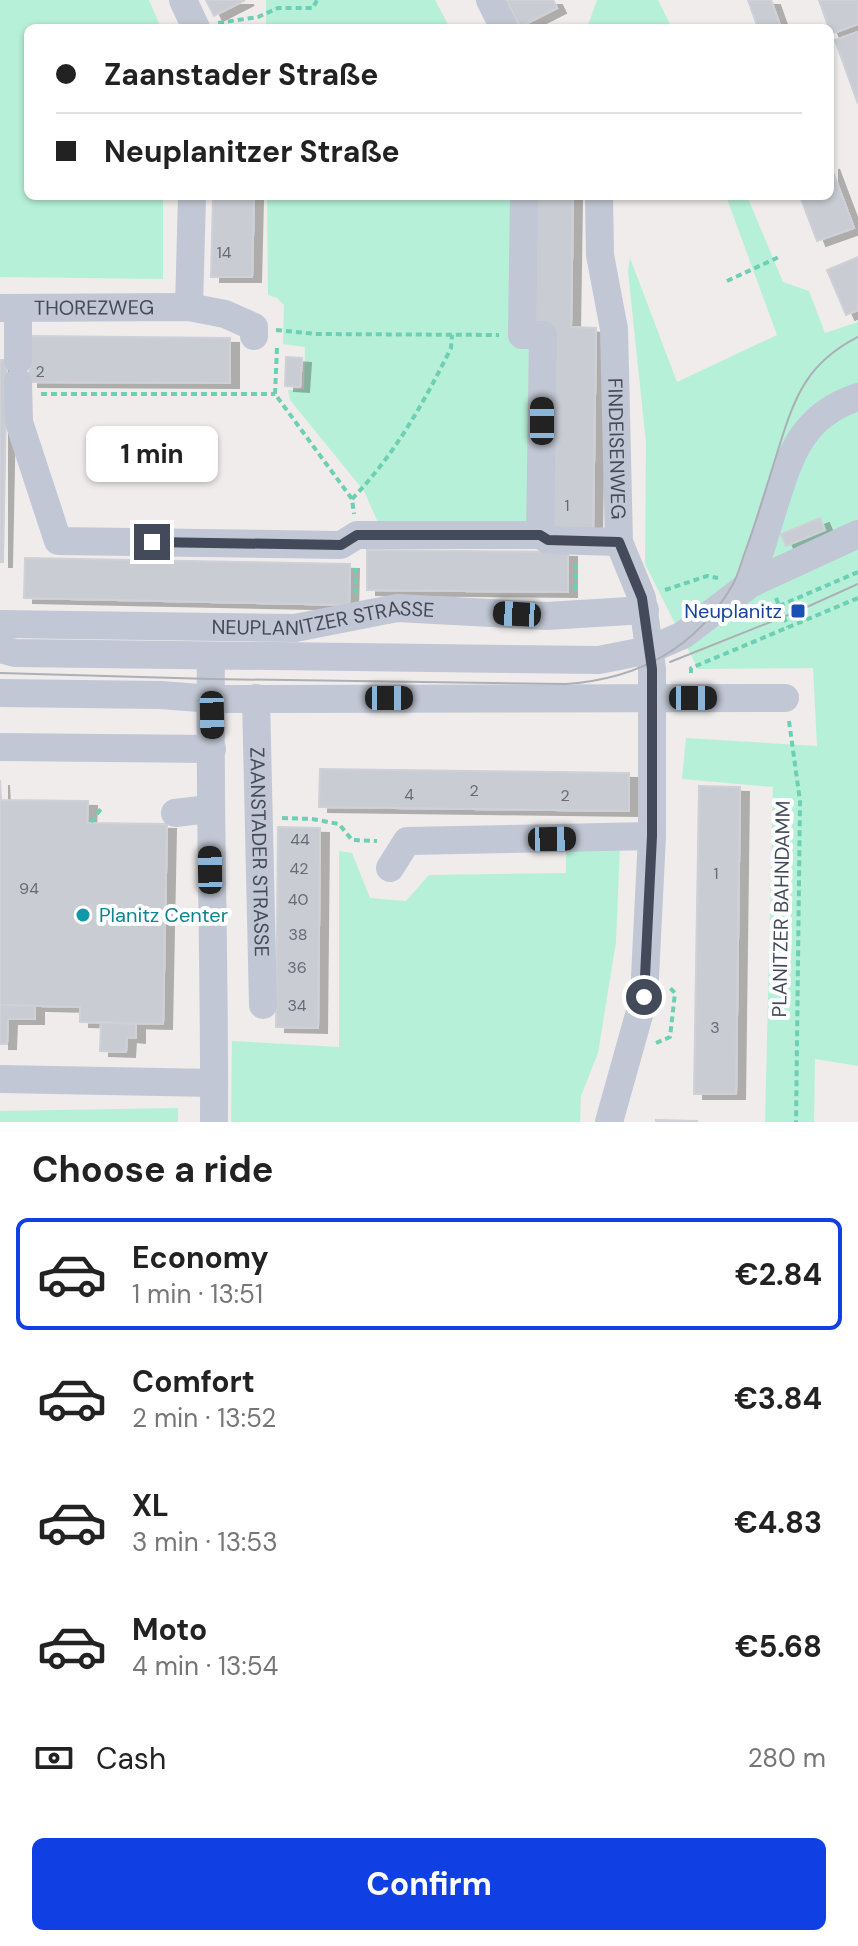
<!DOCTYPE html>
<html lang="en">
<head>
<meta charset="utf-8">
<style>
	:root { --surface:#fff; --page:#f2f2f2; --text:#222; --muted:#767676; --line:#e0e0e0; --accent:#1040e3 }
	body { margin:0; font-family:"DM Sans",sans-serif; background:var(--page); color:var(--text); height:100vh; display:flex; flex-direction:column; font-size:30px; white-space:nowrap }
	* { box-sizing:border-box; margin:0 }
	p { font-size:26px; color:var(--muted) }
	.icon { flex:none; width:44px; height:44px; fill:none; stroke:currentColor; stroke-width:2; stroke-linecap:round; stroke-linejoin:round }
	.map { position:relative; height:1122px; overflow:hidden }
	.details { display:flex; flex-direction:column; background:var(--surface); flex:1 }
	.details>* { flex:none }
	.hud { position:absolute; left:24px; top:24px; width:810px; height:176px; border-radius:12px; box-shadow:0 2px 6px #0004; display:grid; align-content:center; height:176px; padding:0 32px; background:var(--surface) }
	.end { position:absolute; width:36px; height:36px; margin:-18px; border:10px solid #434a59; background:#fff; box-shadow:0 0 0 4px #fff }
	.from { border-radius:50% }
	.bubble { position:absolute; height:56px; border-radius:12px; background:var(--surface); box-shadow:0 2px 6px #0004; font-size:26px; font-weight:700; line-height:56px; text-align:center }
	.car { position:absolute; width:24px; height:48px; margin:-24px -12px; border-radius:10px; box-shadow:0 0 6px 2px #0007; background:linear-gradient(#222 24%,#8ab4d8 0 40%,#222 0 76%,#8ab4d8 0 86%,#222 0) }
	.hud b { display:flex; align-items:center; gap:28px; height:76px; font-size:30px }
	.hud b+b { border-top:2px solid var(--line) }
	.hud i { width:20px; height:20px; background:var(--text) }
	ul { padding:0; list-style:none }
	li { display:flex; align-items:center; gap:24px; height:112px; margin:0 16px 12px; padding:0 16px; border:4px solid transparent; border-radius:12px }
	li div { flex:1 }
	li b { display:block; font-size:30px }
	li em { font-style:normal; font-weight:700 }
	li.active { border-color:var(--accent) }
	li>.icon { width:72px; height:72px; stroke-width:1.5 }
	h2 { padding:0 32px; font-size:36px; line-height:96px }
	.pay { display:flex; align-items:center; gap:20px; height:88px; padding:0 32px; font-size:30px }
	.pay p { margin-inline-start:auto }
	.action { display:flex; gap:16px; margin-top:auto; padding:16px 32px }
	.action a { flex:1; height:92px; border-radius:12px; background:var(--accent); color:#fff; font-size:32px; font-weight:700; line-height:92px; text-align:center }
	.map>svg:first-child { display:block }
	.green { fill:#b6f0d8 }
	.building { fill:#caccd4; stroke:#cfd0d8; stroke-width:2; filter:url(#shadow) }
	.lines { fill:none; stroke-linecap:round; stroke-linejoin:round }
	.path { stroke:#6dcfb3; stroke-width:4; stroke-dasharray:6 4; stroke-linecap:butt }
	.minor { stroke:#c1c7d4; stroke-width:28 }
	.tram { stroke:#adafb6; stroke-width:2 }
	.route { stroke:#434a59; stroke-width:10 }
	.transit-dot { fill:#1a4fb4; stroke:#fff; stroke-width:3 }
	.culture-dot { fill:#0f9aa8; stroke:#fff; stroke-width:3 }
	.labels { text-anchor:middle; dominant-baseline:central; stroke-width:8; stroke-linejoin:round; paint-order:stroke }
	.number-label { font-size:16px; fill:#656a78 }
	.street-label { font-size:20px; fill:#434a59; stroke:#fff }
	.transit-label { font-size:20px; fill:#164399; stroke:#fff; text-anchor:end }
	.culture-label { font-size:20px; fill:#0d838f; stroke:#fff; text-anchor:start }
</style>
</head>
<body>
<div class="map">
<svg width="858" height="1122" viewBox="0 0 858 1122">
	<defs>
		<filter id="shadow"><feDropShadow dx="9" dy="5" stdDeviation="0" flood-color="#0004"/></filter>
	</defs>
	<rect width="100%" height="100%" fill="#efeceb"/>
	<g class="green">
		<path d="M0 0H149L161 28H28V196H163V279L0 277Z"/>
		<path d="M266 0H435L450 28H266Z"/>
		<path d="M597 0H658L672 28H587Z"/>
		<path d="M267 196H517L536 339 535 526 380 527 364 491 290 400 288 390 304 389 305 347 283 344 284 305 277 298 268 295Z"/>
		<path d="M726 196H747L783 282 809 291 825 333 858 322V1066L815 1059 814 1122H765L773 787 682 779 686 738 817 746 813 668 698 669 645 564 646 443 628 271 630 258 677 382 777 335Z"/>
		<path d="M566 845H620L616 942 598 1053 581 1096 580 1122H231L232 1041 339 1047V851L352 853 370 898 406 901 429 875 566 873Z"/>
		<path d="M178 1108V1122H0V1111Z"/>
	</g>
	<g class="building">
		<path d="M206 0H245L214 16Z"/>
		<path d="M506 0H553L557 8 520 27Z"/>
		<path d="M748 0H771L781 28H758Z"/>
		<path d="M819 0H858V24L831 34Z"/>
		<path d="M858 32V104L835 40Z"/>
		<path d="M830 164 854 228 817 241 800 196H830Z"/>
		<path d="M213 196H254L252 277H211Z"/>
		<path d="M532 196H573L571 327 596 328 593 531 548 530 530 328Z"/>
		<path d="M858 257V310L846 315 827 270Z"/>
		<path d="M30 336 230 338V383L29 382Z"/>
		<path d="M286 357 302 358 300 387 285 386Z"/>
		<path d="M0 360H7L3 562H0Z"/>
		<path d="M820 518 825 530 786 546 781 534Z"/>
		<path d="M367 550 568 552V592L367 590Z"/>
		<path d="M25 558 350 564 349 605 24 598Z"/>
		<path d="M320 769 629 773V811L319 807Z"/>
		<path d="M0 780 1 800 88 801 87 823 167 824 163 1024 80 1022V1007L0 1005V1026Z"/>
		<path d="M699 786 740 787 736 1094H694Z"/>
		<path d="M278 827 320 828 318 1028 276 1027Z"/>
		<path d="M0 1005 35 1006V1019H8L7 1044H0Z"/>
		<path d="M101 1022 136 1024V1038L127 1037 126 1052 100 1051Z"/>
		<path d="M656 1120 697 1121V1122H656Z"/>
	</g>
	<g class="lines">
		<g class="path">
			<path d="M218 23 258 17 278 8H313L317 0"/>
			<path d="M727 281 781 256"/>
			<path d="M276 330 317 334 499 335"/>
			<path d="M277 348 275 394 352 499 354 514"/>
			<path d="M41 394H275"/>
			<path d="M352 499C396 453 423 404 451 348L452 335"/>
			<path d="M576 590V563"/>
			<path d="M665 590 707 576 718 578"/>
			<path d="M355 594 356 566"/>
			<path d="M776 598 788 627"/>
			<path d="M779 606 858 572"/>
			<path d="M691 673V668L858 598"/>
			<path d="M789 721 800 801 796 1122"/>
			<path d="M282 818 312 819 339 824 352 840 377 841"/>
			<path d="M91 822 103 806"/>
			<path d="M656 1043 670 1037 675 993 669 987"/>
		</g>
		<g class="minor">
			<path d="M183 0 196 28"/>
			<path d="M490 0 504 28"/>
			<path d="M524 196 522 335H543L540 535"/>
			<path id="s1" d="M599 196 600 255 614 329 619 542 642 598 652 669V836L644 997 609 1122"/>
			<path d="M189 307 192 196"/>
			<path id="s2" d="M0 308 189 307 225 314 254 327V336"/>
			<path d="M18 308V360"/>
			<path d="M18 382 19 422 58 541 341 545 357 535H540L548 540 619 542"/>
			<path d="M750 584C758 558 766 532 774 506 790 455 802 415 858 397"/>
			<path id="s3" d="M0 624 295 628 397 608 547 616 645 610"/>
			<path d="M0 649 15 653 599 660 649 650 683 635 750 584 858 534"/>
			<path d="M211 656C209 811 215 967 214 1122"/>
			<path d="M0 693 161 695 212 699 785 698"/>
			<path id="s4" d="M256 698 263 1005"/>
			<path d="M0 747 212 749"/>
			<path d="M175 813 209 809"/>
			<path d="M390 868 407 841 652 836"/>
			<path d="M0 1079 214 1083"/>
		</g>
		<g class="tram">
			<path d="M670 662 798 611 858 584"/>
			<path d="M0 673 211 679 566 684C638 679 695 649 732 586 738 576 741 563 745 552 758 517 768 482 779 447 795 396 807 363 858 337"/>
		</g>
	</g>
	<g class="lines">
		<path class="route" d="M152 542 341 545 357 535H540L548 540 619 542 642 598 652 669V836L644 997"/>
	</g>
	<rect class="transit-dot" x="790" y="603" width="16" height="16" rx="4"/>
	<circle class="culture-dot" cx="83" cy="915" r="8"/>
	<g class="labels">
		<g class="number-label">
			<text x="224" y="252">14</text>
			<text x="40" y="371">2</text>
			<text x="567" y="505">1</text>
			<text x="474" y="790">2</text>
			<text x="409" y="794">4</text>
			<text x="565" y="795">2</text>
			<text x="300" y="839">44</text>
			<text x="299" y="868">42</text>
			<text x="716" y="873">1</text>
			<text x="29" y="888">94</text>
			<text x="298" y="899">40</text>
			<text x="298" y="934">38</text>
			<text x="297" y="967">36</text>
			<text x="297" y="1005">34</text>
			<text x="715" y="1027">3</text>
		</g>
		<g class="street-label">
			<text stroke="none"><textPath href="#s2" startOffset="94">THOREZWEG</textPath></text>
			<text stroke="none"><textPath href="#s1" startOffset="254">FINDEISENWEG</textPath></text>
			<text stroke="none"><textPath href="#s3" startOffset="324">NEUPLANITZER STRASSE</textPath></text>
			<text stroke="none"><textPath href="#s4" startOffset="154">ZAANSTADER STRASSE</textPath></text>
			<text transform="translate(781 909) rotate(-89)">PLANITZER BAHNDAMM</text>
		</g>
		<g class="transit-label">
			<text x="782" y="611">Neuplanitz</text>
		</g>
		<g class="culture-label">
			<text x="99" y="915">Planitz Center</text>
		</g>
	</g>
</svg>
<i class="end from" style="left:644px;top:997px"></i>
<i class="end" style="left:152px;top:542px"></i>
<div class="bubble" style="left:86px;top:426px;width:132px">1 min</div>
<i class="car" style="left:542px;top:421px;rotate:0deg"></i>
<i class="car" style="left:517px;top:614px;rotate:273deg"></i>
<i class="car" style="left:389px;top:698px;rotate:90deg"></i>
<i class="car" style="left:693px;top:698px;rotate:90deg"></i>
<i class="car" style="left:212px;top:715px;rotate:179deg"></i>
<i class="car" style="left:552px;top:839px;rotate:89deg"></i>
<i class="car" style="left:210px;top:870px;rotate:359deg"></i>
<div class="hud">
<b><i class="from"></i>Zaanstader Straße</b>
<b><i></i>Neuplanitzer Straße</b>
</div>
</div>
<section class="details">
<h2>Choose a ride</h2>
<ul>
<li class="active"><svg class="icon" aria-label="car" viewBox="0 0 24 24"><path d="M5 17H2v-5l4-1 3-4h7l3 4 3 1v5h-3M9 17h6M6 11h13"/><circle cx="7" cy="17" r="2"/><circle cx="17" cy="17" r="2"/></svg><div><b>Economy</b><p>1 min · 13:51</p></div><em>€2.84</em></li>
<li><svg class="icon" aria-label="car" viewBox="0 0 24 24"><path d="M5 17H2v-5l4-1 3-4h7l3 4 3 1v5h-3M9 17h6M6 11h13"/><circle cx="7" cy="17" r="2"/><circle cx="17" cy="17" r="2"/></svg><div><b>Comfort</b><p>2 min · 13:52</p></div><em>€3.84</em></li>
<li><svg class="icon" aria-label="car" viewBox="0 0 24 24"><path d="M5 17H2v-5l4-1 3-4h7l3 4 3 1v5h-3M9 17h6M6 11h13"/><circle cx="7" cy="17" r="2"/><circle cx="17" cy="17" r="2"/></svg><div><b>XL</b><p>3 min · 13:53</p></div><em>€4.83</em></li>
<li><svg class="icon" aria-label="car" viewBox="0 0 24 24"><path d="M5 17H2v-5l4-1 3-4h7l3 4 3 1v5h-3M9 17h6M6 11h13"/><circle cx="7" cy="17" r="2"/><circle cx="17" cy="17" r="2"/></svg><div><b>Moto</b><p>4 min · 13:54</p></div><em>€5.68</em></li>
</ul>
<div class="pay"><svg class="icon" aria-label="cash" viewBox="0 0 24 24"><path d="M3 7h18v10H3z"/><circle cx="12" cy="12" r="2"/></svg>Cash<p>280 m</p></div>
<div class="action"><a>Confirm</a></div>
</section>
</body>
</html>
